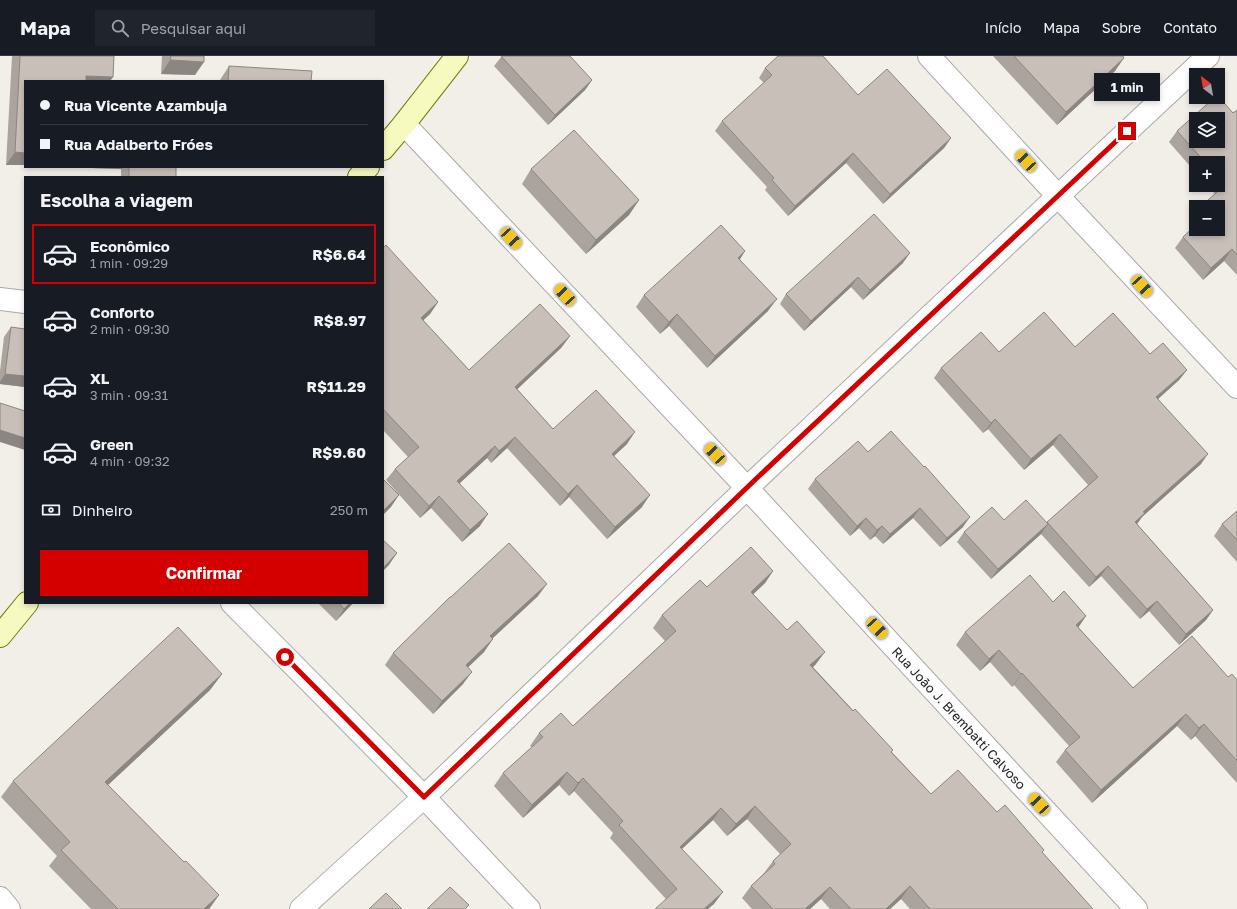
<!DOCTYPE html>
<html lang="pt">
<head>
<meta charset="utf-8">
<style>
	:root { --surface:#171b24; --page:#20242c; --text:#f1f3f6; --muted:#9ea1a6; --line:#363941; --accent:#d40000 }
	body { margin:0; font-family:"Golos Text",sans-serif; background:var(--page); color:var(--text); height:100vh; display:flex; flex-direction:column; font-size:15px; white-space:nowrap }
	* { box-sizing:border-box; margin:0 }
	p { font-size:13px; color:var(--muted) }
	.icon { flex:none; width:22px; height:22px; fill:none; stroke:currentColor; stroke-width:2; stroke-linecap:round; stroke-linejoin:round }
	.map { position:relative; flex:1; overflow:hidden }
	.side { position:absolute; left:24px; top:120px; width:360px; height:428px; display:flex; flex-direction:column; background:var(--surface); border-radius:0px; box-shadow:0 2px 6px #0003 }
	.side>* { flex:none }
	.hud { position:absolute; left:24px; top:24px; width:360px; height:88px; border-radius:0px; box-shadow:0 2px 6px #0003; display:grid; align-content:center; height:88px; padding:0 16px; background:var(--surface) }
	.needle { width:26px; rotate:329deg }
	.buttons { position:absolute; left:1189px; top:12px; display:grid; gap:8px }
	.buttons a { display:grid; place-items:center; width:36px; height:36px; border-radius:0px; background:var(--surface); box-shadow:0 2px 6px #0003; font-size:20px }
	.end { position:absolute; width:18px; height:18px; margin:-9px; border:5px solid #d40000; background:#fff; box-shadow:0 0 0 2px #fff }
	.from { border-radius:50% }
	.bubble { position:absolute; height:28px; border-radius:0px; background:var(--surface); box-shadow:0 2px 6px #0003; font-size:13px; font-weight:700; line-height:28px; text-align:center }
	.car { position:absolute; width:12px; height:24px; margin:-12px -6px; border-radius:5px; box-shadow:0 0 3px 1px #0007; background:linear-gradient(#f5c518 24%,#345 0 40%,#f5c518 0 76%,#345 0 86%,#f5c518 0) }
	.hud b { display:flex; align-items:center; gap:14px; height:38px; font-size:15px }
	.hud b+b { border-top:1px solid var(--line) }
	.hud i { width:10px; height:10px; background:var(--text) }
	ul { padding:0; list-style:none }
	li { display:flex; align-items:center; gap:12px; height:60px; margin:0 8px 6px; padding:0 8px; border:2px solid transparent; border-radius:0px }
	li div { flex:1 }
	li b { display:block; font-size:15px }
	li em { font-style:normal; font-weight:700 }
	li.selected { border-color:var(--accent) }
	li>.icon { width:36px; height:36px; stroke-width:1.5 }
	h2 { padding:0 16px; font-size:18px; line-height:48px }
	.pay { display:flex; align-items:center; gap:10px; height:44px; padding:0 16px; font-size:15px }
	.pay p { margin-inline-start:auto }
	.primary-button { display:flex; gap:8px; margin-top:auto; padding:8px 16px }
	.primary-button a { flex:1; height:46px; border-radius:0px; background:var(--accent); color:#fff; font-size:16px; font-weight:700; line-height:46px; text-align:center }
	header { display:flex; align-items:center; gap:24px; box-sizing:border-box; height:56px; padding:0 20px; background:var(--surface); border-bottom:1px solid var(--line) }
	header strong { font-size:19px }
	nav { display:flex; gap:22px; margin-inline-start:auto; font-size:14px }
	.search { width:280px; height:36px; background:var(--page); display:flex; align-items:center; gap:10px; box-sizing:border-box; padding:0 14px; border-radius:0px; color:var(--muted); font-size:15px }
	.map>svg:first-child { display:block }
	.lines { fill:none; stroke-linecap:round; stroke-linejoin:round }
	.street-casing { stroke:#a9a9a9; stroke-width:24 }
	.secondary-casing { stroke:#707d05; stroke-width:24 }
	.street { stroke:#fff; stroke-width:22 }
	.secondary { stroke:#f7fabf; stroke-width:22 }
	.wall { fill:#aba49e }
	.shaded-wall { fill:#8b8681 }
	.building { fill:#c7bfb8; stroke:#8b8681; fill-rule:evenodd }
	.route { stroke:#d40000; stroke-width:5 }
	.labels { text-anchor:middle; dominant-baseline:central; stroke-width:3; stroke-linejoin:round; paint-order:stroke }
	.street-label { font-size:13px; fill:#222; stroke:#fff }
</style>
</head>
<body>
<header>
<strong>Mapa</strong>
<div class="search"><svg class="icon" aria-label="search" viewBox="0 0 24 24"><circle cx="10" cy="10" r="6"/><path d="M15 15l6 6"/></svg>Pesquisar aqui</div>
<nav><a>Início</a><a>Mapa</a><a>Sobre</a><a>Contato</a></nav>
</header>
<div class="map">
<svg width="1237" height="853" viewBox="0 0 1237 853">
	<rect width="100%" height="100%" fill="#f2efe9"/>
	<g class="lines">
		<g class="street-casing">
			<g id="street">
				<path d="M929 0 1058 140 1237 331"/>
				<path d="M404 68 747 432 1136 853"/>
				<path d="M0 243 25 246"/>
				<path d="M232 547 424 741 529 853"/>
				<path d="M0 842 9 853"/>
				<path d="M301 853 424 741 747 432 1058 140 1208 0"/>
			</g>
		</g>
		<g class="secondary-casing">
			<g id="secondary">
				<path d="M383 93 404 68 457 0"/>
				<path d="M359 121 368 111"/>
				<path d="M0 580 27 547"/>
			</g>
		</g>
		<use href="#street" class="street"/>
		<use href="#secondary" class="secondary"/>
	</g>
	<g class="wall">
		<path d="M12 0H114L113 21 110 25H25V109H6Z"/>
		<path d="M162 0H204L195 19 161 18Z"/>
		<path d="M502 0 592 24 585 34 548 69 494 10Z"/>
		<path d="M993 0H1123L1115 15 1057 69Z"/>
		<path d="M229 10 311 25H219L220 24Z"/>
		<path d="M765 12 858 39 951 82 944 92 883 148 846 107 788 160 765 134 767 131 715 75 722 65 764 27 759 22Z"/>
		<path d="M1237 54V219L1224 205 1203 224 1175 192 1183 181 1195 170 1190 164 1196 156V173H1218L1215 138 1207 129H1218V107H1196V117L1169 86 1177 75 1233 57Z"/>
		<path d="M62 111H176V121H121V113Z"/>
		<path d="M531 113 639 144 629 159 586 198 522 128Z"/>
		<path d="M383 192 438 246 430 258 423 264 469 314 570 280 561 292 517 333 553 373 627 388 614 400 642 451 607 483 569 441 560 450 507 392 491 407 487 402 460 427 480 470 462 486 431 452 420 462 386 424 395 413 408 401 383 374Z"/>
		<path d="M745 195 740 203 768 255 707 312 669 270 660 278 636 251 644 239Z"/>
		<path d="M903 207 863 244 851 231 804 275 780 248 786 238Z"/>
		<path d="M11 271 25 331 0 328V315L4 281Z"/>
		<path d="M1075 291 1150 298 1187 314 1179 324 1158 343 1201 408 1142 461 1137 468 1213 554 1206 564 1179 589 1149 555 1140 563 1101 520 1089 531 1041 478 991 523 957 486 964 476 1004 464 1047 467 1088 429 1053 389 1024 414 988 373 983 377 934 322 941 312 999 296Z"/>
		<path d="M868 396 963 471 940 491 913 462 883 488 875 480 870 484 859 472 850 480 808 433 815 423Z"/>
		<path d="M1237 455V506L1214 480 1222 468Z"/>
		<path d="M773 515 765 527 753 538 816 608 813 611 931 738 997 756 1044 794 1042 796 1093 853H910L901 843 890 853H830L821 843 810 853H752L742 842 751 830 764 817 773 805 780 798 747 763 727 780 713 764 682 793 714 848 666 843 610 782 613 777 574 735 569 740 559 729 523 762 494 730 503 717 532 691 530 690 539 677 573 670 665 585 653 572 662 559 707 531Z"/>
		<path d="M538 540 492 583 484 596 468 611 463 628 433 658 385 609 393 597 451 541Z"/>
		<path d="M1053 546 1086 560 1078 571 1133 632 1228 621 1237 624V727L1195 680 1191 684 1177 670 1092 747 1056 706 1065 694 1069 690 1014 629 1012 631 990 606 980 615 956 589 965 576Z"/>
		<path d="M318 547H353L336 565Z"/>
		<path d="M222 618 210 634 108 729 184 806 219 839 209 853H91L49 810 57 800 1 741 13 725Z"/>
	</g>
	<g class="shaded-wall">
		<path d="M1124 2 1115 15 1057 69 1066 56Z"/>
		<path d="M170 4 204 6 195 19 161 18Z"/>
		<path d="M86 20 113 21 110 25H83Z"/>
		<path d="M592 24 585 34 548 69 555 59Z"/>
		<path d="M951 82 944 92 883 148 890 138Z"/>
		<path d="M15 96 25 97V109H6Z"/>
		<path d="M853 97 846 107 788 160 795 150Z"/>
		<path d="M62 111H123L121 113Z"/>
		<path d="M639 144 629 159 586 198 596 184Z"/>
		<path d="M1232 193 1224 205 1203 224 1211 212Z"/>
		<path d="M745 195 737 208 738 202Z"/>
		<path d="M910 197 903 207 863 244 870 234Z"/>
		<path d="M858 221 851 231 804 275 811 265Z"/>
		<path d="M777 243 768 255 707 312 715 300Z"/>
		<path d="M438 246 430 258 413 274 421 262Z"/>
		<path d="M677 258 669 270 660 278 669 266Z"/>
		<path d="M570 280 561 292 507 343 515 331Z"/>
		<path d="M1187 314 1179 324 1149 351 1156 341Z"/>
		<path d="M5 318 25 320V331L0 328V326Z"/>
		<path d="M995 363 988 373 983 377 991 367Z"/>
		<path d="M0 374 25 382V394L0 386Z"/>
		<path d="M635 376 627 388 603 410 612 398Z"/>
		<path d="M1060 378 1053 389 1024 414 1031 403Z"/>
		<path d="M515 381 507 392 491 407 499 395Z"/>
		<path d="M495 390 487 402 449 437 457 425Z"/>
		<path d="M1208 398 1201 408 1142 461 1137 468 1128 476 1135 466 1143 456Z"/>
		<path d="M577 429 569 441 560 450 568 438Z"/>
		<path d="M399 439 391 451 383 459V455Z"/>
		<path d="M650 439 642 451 607 483 615 471Z"/>
		<path d="M439 440 431 452 420 462 429 450Z"/>
		<path d="M920 452 913 462 883 488 890 478Z"/>
		<path d="M488 458 480 470 462 486 470 474Z"/>
		<path d="M970 461 963 471 940 491 947 482Z"/>
		<path d="M866 462 859 472 850 480 857 470Z"/>
		<path d="M1048 468 1041 478 991 523 998 513Z"/>
		<path d="M882 470 875 480 870 484 877 474Z"/>
		<path d="M397 497 389 509 383 515V512Z"/>
		<path d="M1108 510 1101 520 1089 531 1096 521Z"/>
		<path d="M773 515 765 527 742 549 751 536Z"/>
		<path d="M547 528 538 540 481 593 490 580Z"/>
		<path d="M1157 545 1149 555 1140 563 1147 553Z"/>
		<path d="M350 547H353L336 565 344 553Z"/>
		<path d="M1213 554 1206 564 1179 589 1186 578Z"/>
		<path d="M1086 560 1078 572 1076 569Z"/>
		<path d="M493 583 484 596 457 622 466 609Z"/>
		<path d="M999 594 990 606 980 615 989 603Z"/>
		<path d="M825 596 816 608 802 622 810 609Z"/>
		<path d="M472 616 463 628 433 658 442 645Z"/>
		<path d="M1022 617 1014 629 1012 631 1021 618Z"/>
		<path d="M222 618 210 634 94 742 105 726Z"/>
		<path d="M1186 658 1177 670 1092 747 1101 734Z"/>
		<path d="M1204 668 1195 680 1191 684 1199 672Z"/>
		<path d="M567 716 559 729 523 762 532 749Z"/>
		<path d="M583 722 574 735 569 740 578 727Z"/>
		<path d="M755 750 747 763 727 780 736 768Z"/>
		<path d="M721 752 713 764 671 803 680 791Z"/>
		<path d="M910 830 901 843 890 853H886Z"/>
		<path d="M830 831 821 843 810 853H805Z"/>
		<path d="M723 836 714 848 708 853H704Z"/>
		<path d="M219 839 209 853H204Z"/>
	</g>
	<g class="building">
		<path d="M20 0H114L113 21 86 20V25H25V97L15 96Z"/>
		<path d="M171 0H204V6L170 4Z"/>
		<path d="M501 0H570L592 24 555 59Z"/>
		<path d="M778 0H823L858 39 887 13 951 82 890 138 853 97 795 150 772 124 774 122 722 65 772 19 765 12Z"/>
		<path d="M1014 0H1123L1124 2 1066 56Z"/>
		<path d="M229 10 312 15 311 25H228Z"/>
		<path d="M1218 40 1233 57 1237 54V199L1232 193 1211 212 1183 181 1196 169V173H1218V151H1200L1225 129 1218 121V107H1206L1177 75 1215 41H1218ZM1196 63H1218V85H1196Z"/>
		<path d="M574 74 639 144 596 184 531 113Z"/>
		<rect x="129" y="111" width="47" height="10"/>
		<path d="M874 158 910 197 870 234 858 221 811 265 786 238Z"/>
		<path d="M721 169 745 195 738 202 777 243 715 300 677 258 669 266 644 239Z"/>
		<path d="M386 189 438 246 421 262 469 314 540 248 570 280 515 331 553 373 596 334 635 376 612 398 650 439 615 471 577 429 568 438 515 381 499 395 495 390 457 425 488 458 470 474 439 440 429 450 395 413 419 391 383 353V192Z"/>
		<path d="M1044 256 1075 291 1113 257 1150 298 1163 287 1187 314 1156 341 1208 398 1143 456 1145 457 1135 466 1213 554 1186 578 1157 545 1147 553 1108 510 1096 521 1047 466 1098 421 1060 378 1031 403 995 363 991 367 941 312 981 276 999 296Z"/>
		<path d="M11 271 25 273V320L5 318Z"/>
		<path d="M0 347 25 355V382L0 374Z"/>
		<path d="M891 375 924 411 925 410 970 461 947 482 920 452 890 478 882 470 877 474 866 462 857 470 815 423 858 385 868 396Z"/>
		<path d="M383 423 399 439 383 455Z"/>
		<path d="M1026 444 1048 468 998 513 964 476 992 451 1004 464Z"/>
		<path d="M1237 455V484L1222 468Z"/>
		<path d="M383 484 397 497 383 512Z"/>
		<path d="M509 487 547 528 490 580 493 583 466 609 472 616 442 645 393 597 450 541H451Z"/>
		<path d="M751 491 773 515 751 536 787 574 797 565 825 596 810 609 853 655 855 653 893 694 891 696 931 738 958 714 997 756 1005 749 1044 794 1042 796 1093 853H930L910 830 886 853H851L830 831 805 853H773L751 830 775 808 773 805 791 788 755 750 736 768 721 752 680 791 723 836 704 853H655L677 833 619 769 623 765 583 722 578 727 567 716 532 749 503 717 543 681 539 677 561 657 573 670 676 575 662 559 700 524 707 531Z"/>
		<path d="M1030 519 1053 546 1064 535 1086 560 1076 569 1133 632 1192 580 1228 621 1232 618 1237 624V705L1204 668 1199 672 1186 658 1101 734 1065 694 1080 681 1022 617 1021 618 999 594 989 603 965 576Z"/>
		<path d="M339 547H350L344 553Z"/>
		<path d="M178 571 222 618 105 726 184 806 186 805 219 839 204 853H118L61 794 70 786 13 725Z"/>
		<path d="M450 831 469 849 465 853H427Z"/>
		<path d="M386 837 402 853H369Z"/>
	</g>
	<g class="lines">
		<path class="route" d="M285 601 424 741 758 421 1127 75"/>
	</g>
	<g class="labels">
		<g class="street-label">
			<text transform="translate(959 662) rotate(47)">Rua João J. Brembatti Calvoso</text>
		</g>
	</g>
</svg>
<div class="buttons">
<a><svg class="needle" viewBox="-14 -14 28 28"><path d="M0-13l5 13h-10z" fill="#e53935"/><path d="M0 13l5-13h-10z" fill="#9ea1a6"/></svg></a>
<a><svg class="icon" aria-label="layers" viewBox="0 0 24 24"><path d="M12 4l9 5-9 5-9-5zM3 14l9 5 9-5"/></svg></a>
<a>+</a>
<a>−</a>
</div>
<i class="end from" style="left:285px;top:601px"></i>
<i class="end" style="left:1127px;top:75px"></i>
<div class="bubble" style="left:1094px;top:17px;width:66px">1 min</div>
<i class="car" style="left:1026px;top:105px;rotate:317deg"></i>
<i class="car" style="left:511px;top:182px;rotate:137deg"></i>
<i class="car" style="left:1142px;top:230px;rotate:137deg"></i>
<i class="car" style="left:565px;top:239px;rotate:317deg"></i>
<i class="car" style="left:715px;top:398px;rotate:317deg"></i>
<i class="car" style="left:877px;top:572px;rotate:137deg"></i>
<i class="car" style="left:1039px;top:748px;rotate:317deg"></i>
<div class="hud">
<b><i class="from"></i>Rua Vicente Azambuja</b>
<b><i></i>Rua Adalberto Fróes</b>
</div>
<section class="side">
<h2>Escolha a viagem</h2>
<ul>
<li class="selected"><svg class="icon" aria-label="car" viewBox="0 0 24 24"><path d="M5 17H2v-5l4-1 3-4h7l3 4 3 1v5h-3M9 17h6M6 11h13"/><circle cx="7" cy="17" r="2"/><circle cx="17" cy="17" r="2"/></svg><div><b>Econômico</b><p>1 min · 09:29</p></div><em>R$6.64</em></li>
<li><svg class="icon" aria-label="car" viewBox="0 0 24 24"><path d="M5 17H2v-5l4-1 3-4h7l3 4 3 1v5h-3M9 17h6M6 11h13"/><circle cx="7" cy="17" r="2"/><circle cx="17" cy="17" r="2"/></svg><div><b>Conforto</b><p>2 min · 09:30</p></div><em>R$8.97</em></li>
<li><svg class="icon" aria-label="car" viewBox="0 0 24 24"><path d="M5 17H2v-5l4-1 3-4h7l3 4 3 1v5h-3M9 17h6M6 11h13"/><circle cx="7" cy="17" r="2"/><circle cx="17" cy="17" r="2"/></svg><div><b>XL</b><p>3 min · 09:31</p></div><em>R$11.29</em></li>
<li><svg class="icon" aria-label="car" viewBox="0 0 24 24"><path d="M5 17H2v-5l4-1 3-4h7l3 4 3 1v5h-3M9 17h6M6 11h13"/><circle cx="7" cy="17" r="2"/><circle cx="17" cy="17" r="2"/></svg><div><b>Green</b><p>4 min · 09:32</p></div><em>R$9.60</em></li>
</ul>
<div class="pay"><svg class="icon" aria-label="cash" viewBox="0 0 24 24"><path d="M3 7h18v10H3z"/><circle cx="12" cy="12" r="2"/></svg>Dinheiro<p>250 m</p></div>
<div class="primary-button"><a>Confirmar</a></div>
</section>
</div>
</body>
</html>
